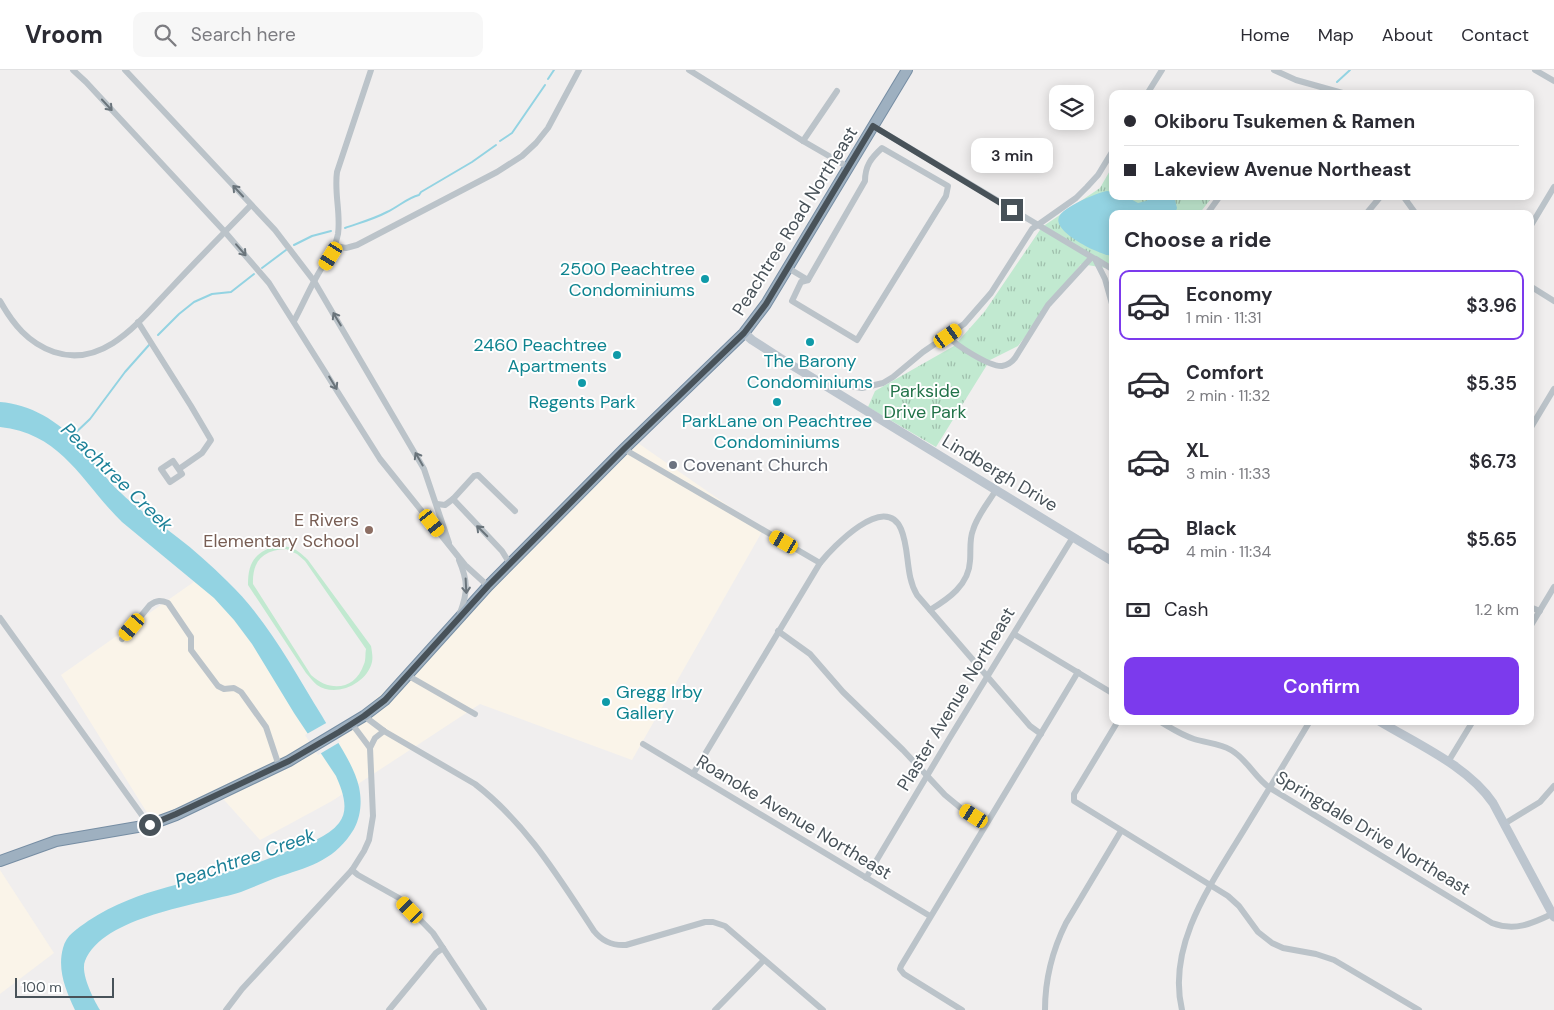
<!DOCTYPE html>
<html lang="en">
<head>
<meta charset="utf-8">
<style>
	:root { --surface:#fff; --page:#f7f7f7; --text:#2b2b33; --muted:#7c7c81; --line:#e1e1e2; --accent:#7c3aed }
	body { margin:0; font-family:"DM Sans",sans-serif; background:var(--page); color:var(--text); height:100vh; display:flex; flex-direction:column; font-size:19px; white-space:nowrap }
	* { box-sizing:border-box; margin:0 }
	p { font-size:16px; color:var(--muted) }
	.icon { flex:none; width:28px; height:28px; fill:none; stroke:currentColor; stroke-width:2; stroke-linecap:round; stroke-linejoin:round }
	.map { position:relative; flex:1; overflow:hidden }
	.sheet { position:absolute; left:1109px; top:140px; width:425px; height:515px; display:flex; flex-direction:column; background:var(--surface); border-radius:10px; box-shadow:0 2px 12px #0003 }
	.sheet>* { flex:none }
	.guide { position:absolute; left:1109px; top:20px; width:425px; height:110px; border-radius:10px; box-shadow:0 2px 12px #0003; display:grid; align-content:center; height:110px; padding:0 15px; background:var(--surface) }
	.controls { position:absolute; left:1049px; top:15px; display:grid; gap:10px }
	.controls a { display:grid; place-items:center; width:45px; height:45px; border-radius:10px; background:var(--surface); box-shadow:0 2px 12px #0003; font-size:25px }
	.scale { position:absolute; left:15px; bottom:12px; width:99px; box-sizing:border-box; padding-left:5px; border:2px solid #485259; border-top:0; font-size:14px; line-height:18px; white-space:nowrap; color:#485259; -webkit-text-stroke:4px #fff; paint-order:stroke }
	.end { position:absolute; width:22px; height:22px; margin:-11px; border:6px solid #485259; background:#fff; box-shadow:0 0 0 2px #fff }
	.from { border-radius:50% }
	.bubble { position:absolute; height:35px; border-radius:10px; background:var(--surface); box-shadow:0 2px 12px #0003; font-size:16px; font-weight:600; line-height:35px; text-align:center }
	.car { position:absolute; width:15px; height:30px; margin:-15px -8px; border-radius:6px; box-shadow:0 0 4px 1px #0007; background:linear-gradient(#f5c518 24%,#345 0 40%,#f5c518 0 76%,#345 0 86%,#f5c518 0) }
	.guide b { display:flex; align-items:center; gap:18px; height:48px; font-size:19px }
	.guide b+b { border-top:1px solid var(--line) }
	.guide i { width:12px; height:12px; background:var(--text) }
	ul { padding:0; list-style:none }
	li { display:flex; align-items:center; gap:15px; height:70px; margin:0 10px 8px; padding:0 5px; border:2px solid transparent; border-radius:10px }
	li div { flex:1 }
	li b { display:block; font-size:19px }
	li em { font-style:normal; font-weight:600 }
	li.current { border-color:var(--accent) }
	li>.icon { width:45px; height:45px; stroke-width:1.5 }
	h2 { padding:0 15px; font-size:22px; line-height:60px }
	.pay { display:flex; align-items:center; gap:12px; height:55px; padding:0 15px; font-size:19px }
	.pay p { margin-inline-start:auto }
	.button { display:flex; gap:10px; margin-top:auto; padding:10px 15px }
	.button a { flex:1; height:58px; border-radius:10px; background:var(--accent); color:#fff; font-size:20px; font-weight:600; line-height:58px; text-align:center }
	header { display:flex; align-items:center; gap:30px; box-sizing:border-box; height:70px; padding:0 25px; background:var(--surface); border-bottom:1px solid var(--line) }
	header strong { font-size:24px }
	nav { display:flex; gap:28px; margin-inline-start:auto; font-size:18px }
	.search { width:350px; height:45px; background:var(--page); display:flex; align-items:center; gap:12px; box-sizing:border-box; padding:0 18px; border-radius:10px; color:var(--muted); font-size:19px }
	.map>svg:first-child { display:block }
	.commercial { fill:#faf4e9 }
	.grass { fill:url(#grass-tufts) }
	.garden { fill:#c1e9d0; fill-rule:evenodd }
	.water { fill:#93d3e2 }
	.pier { fill:#f0eeee }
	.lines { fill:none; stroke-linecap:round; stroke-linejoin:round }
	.stream { stroke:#93d3e2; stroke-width:2 }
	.trunk-casing { stroke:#768da3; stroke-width:12 }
	.minor { stroke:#bbc3c9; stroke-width:6 }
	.secondary { stroke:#bcc5ce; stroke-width:9 }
	.trunk { stroke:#9eb0c0; stroke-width:10 }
	.oneway { stroke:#6a747b }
	.route { stroke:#485259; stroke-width:6 }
	.culture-dot { fill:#0f9aa8; stroke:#fff; stroke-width:2 }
	.worship-dot { fill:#6b7280; stroke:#fff; stroke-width:2 }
	.education-dot { fill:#8d6e63; stroke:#fff; stroke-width:2 }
	.labels { text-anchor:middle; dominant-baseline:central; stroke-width:4; stroke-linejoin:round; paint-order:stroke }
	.street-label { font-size:18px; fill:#485259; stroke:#fff }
	.culture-label { font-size:18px; fill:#0d838f; stroke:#fff }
	.park-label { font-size:18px; fill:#217248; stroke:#fff }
	.worship-label { font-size:18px; fill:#5b616d; stroke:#fff; text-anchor:start }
	.education-label { font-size:18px; fill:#785e54; stroke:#fff; text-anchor:end }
	.water-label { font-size:19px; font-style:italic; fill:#1c8198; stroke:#fff }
</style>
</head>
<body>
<header>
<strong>Vroom</strong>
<div class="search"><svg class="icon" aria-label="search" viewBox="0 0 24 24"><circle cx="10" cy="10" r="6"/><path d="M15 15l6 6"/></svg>Search here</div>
<nav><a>Home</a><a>Map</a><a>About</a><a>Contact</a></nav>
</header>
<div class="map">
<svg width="1554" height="940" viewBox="0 0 1554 940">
	<defs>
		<pattern id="grass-tufts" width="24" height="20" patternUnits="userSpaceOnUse" patternTransform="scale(1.25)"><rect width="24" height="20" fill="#c1e9d0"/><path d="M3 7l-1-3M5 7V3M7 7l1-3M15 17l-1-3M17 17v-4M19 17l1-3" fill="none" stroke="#9fbfac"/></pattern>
	</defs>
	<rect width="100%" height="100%" fill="#f0eeee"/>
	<g class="commercial">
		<path d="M635 371 763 460 632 690 480 634 332 731 260 770 217 722 151 749 61 605 208 502 317 672 347 655 413 595Z"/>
		<path d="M0 800 54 883 0 924Z"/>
	</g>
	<path class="grass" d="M1112 97V126H1213L1199 144H1112V199L1081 194 1018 276 990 290 936 377 868 337 875 321 954 276 985 241 1042 157 1100 118Z"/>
	<path class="garden" d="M274 476C291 476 296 478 308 490L371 576C372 582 373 587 372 592 367 614 335 628 317 615 313 612 309 606 306 603L248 515C248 493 254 484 274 476ZM286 479 297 484 305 491 366 579C365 584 366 590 364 594 355 621 329 622 311 605L253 514C252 491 263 480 286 479Z"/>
	<g class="water">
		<path d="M1107 121 1112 122V126H1125L1138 133 1146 131 1154 126H1174L1177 138 1175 144H1112V186C1100 185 1052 162 1059 147 1063 137 1096 123 1107 121Z"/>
		<path d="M0 332C30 334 58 351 78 373 93 389 104 408 121 423 138 440 158 452 177 467 194 480 211 495 227 511 267 549 293 599 322 646 334 667 354 694 359 717 362 731 361 746 354 759 336 789 312 796 281 806 267 811 254 817 241 822 199 835 103 846 85 891 80 903 94 930 100 940H75C66 921 57 900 63 878 66 865 77 859 88 851 140 817 194 813 251 795 264 791 277 785 290 780 307 774 328 767 339 753 350 739 342 720 336 706L294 643 252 574 234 550 214 528 122 452C81 412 63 364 0 357Z"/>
	</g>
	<path class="pier" d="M328 652 340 672 318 685 305 665Z"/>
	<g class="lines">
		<g class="stream">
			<path d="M548 9 554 0"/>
			<path d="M1337 12 1350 0"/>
			<path d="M500 71 512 63 545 15"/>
			<path d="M345 158C359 153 374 149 387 142 398 137 407 128 419 125L421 122 472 92 496 75"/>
			<path d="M294 175 312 166 331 161"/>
			<path d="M262 198 286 180"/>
			<path d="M158 265 179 244 194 232 212 224 231 222 254 204"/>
			<path d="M70 368 90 349 125 302 149 275"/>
		</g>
		<g class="trunk-casing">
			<path id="trunk" d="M0 791 56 771 149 755 176 745 289 691 364 646 385 630 488 516 624 379 744 263 766 234 907 0"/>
		</g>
		<g class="minor">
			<path d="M73 0 86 12 225 162 269 213 380 389 465 495 488 516"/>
			<path d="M125 0 275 160 314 211 424 399 449 473"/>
			<path d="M689 0 803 71 848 97"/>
			<path d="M1274 0 1296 10 1346 24"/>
			<path d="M1535 0 1554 11"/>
			<path d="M1147 24 1162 0"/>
			<path d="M873 56 1095 189 1105 209 1112 234"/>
			<path d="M803 71 837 21"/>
			<path d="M882 78 948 116 946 126 857 270 792 231 801 212 808 210 865 111C865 96 871 88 882 78Z"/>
			<path d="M1403 126 1416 144"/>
			<path d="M1207 144 1220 126"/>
			<path d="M1366 144 1381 126"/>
			<path d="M1530 157 1554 117"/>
			<path d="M335 176 346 178 357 175 497 102 522 86 536 73 548 58 579 0"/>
			<path d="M1096 189 1112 199"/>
			<path d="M788 198 808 210"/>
			<path d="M1530 216 1554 231"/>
			<path d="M0 231C13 254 28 273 54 282 105 299 141 249 172 217 198 189 225 162 251 135"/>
			<path d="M294 251C302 236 309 220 317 206 325 191 335 181 338 164 341 144 334 123 337 102L371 0"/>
			<path d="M138 252 191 336 211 370 202 383 179 399"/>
			<path d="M948 266C955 275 990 297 1002 296 1008 295 1012 292 1015 288L1048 235 1091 188"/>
			<path d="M829 317 838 314 862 318 883 313 893 307 923 282 964 254 991 223 1032 159 1076 128 1087 117 1098 105 1112 82"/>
			<path d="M1530 359 1554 319"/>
			<path d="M624 379 820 493"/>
			<path d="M173 391 182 404 170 412 161 399Z"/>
			<path d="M453 429 502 481 510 494"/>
			<path d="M437 434 445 435 453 429 474 406 478 405 515 441"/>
			<path d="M459 490C468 511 468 522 460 543"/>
			<path d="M1530 537 1540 541"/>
			<path d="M930 540C948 529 969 515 970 491 971 481 969 470 973 460 977 446 988 433 996 420"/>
			<path d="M0 548 149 755"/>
			<path d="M1530 557 1554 517"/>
			<path d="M778 561 810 584 843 622 903 680 945 725 962 739 986 754"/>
			<path d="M1014 564 1112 623"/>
			<path d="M122 569 150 535C157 530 161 530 168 533L191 567V580L218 616 224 619 234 618 241 622 266 657 279 696"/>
			<path d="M407 605 475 644"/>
			<path d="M364 646 384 661 475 714C526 753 559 808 594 861 602 871 612 876 626 875L705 852H713L725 856 823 940"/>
			<path d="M1118 651 1074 724V731L1228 826 1239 836 1258 862 1272 873 1283 878 1316 884 1334 890 1419 940"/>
			<path d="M1159 651C1171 658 1181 665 1194 669 1206 673 1220 673 1231 680 1247 689 1255 708 1270 718L1492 853C1516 862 1533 853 1554 843"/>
			<path d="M643 674 930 846"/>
			<path d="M370 678 375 668 384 661"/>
			<path d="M1448 692 1473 651"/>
			<path d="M693 704 820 493C833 477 885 422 901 459 910 480 905 505 917 525L1030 656 1041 664"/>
			<path d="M1504 754 1540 732 1554 716"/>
			<path d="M352 800 358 805 399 828 433 863 484 940"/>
			<path d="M866 808 949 669 1073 467"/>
			<path d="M226 940 242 919 352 800 364 781 369 770 373 746 370 678 352 654"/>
			<path d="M389 940 436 883 443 878"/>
			<path d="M715 940 764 890"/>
			<path d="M962 940 904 904 900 899 901 896 1078 602"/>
			<path d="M1045 940C1045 909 1052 881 1066 853L1121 761"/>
			<path d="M1182 940C1166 873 1214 810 1247 755 1268 721 1289 686 1310 651"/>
		</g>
		<g class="secondary">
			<path d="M744 263 752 270 780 288 1112 491"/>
			<path d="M1379 651C1417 674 1468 696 1493 733L1554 847"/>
		</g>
		<use href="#trunk" class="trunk"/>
	</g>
	<defs><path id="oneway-shaft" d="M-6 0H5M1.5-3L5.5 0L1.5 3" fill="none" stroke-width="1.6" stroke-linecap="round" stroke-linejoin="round" transform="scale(1.25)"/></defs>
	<g class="oneway">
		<use href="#oneway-shaft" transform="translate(107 35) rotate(47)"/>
		<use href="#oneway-shaft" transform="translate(238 121) rotate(-133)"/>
		<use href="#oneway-shaft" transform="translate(241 180) rotate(49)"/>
		<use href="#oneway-shaft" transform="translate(337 249) rotate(-121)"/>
		<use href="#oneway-shaft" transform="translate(333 313) rotate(59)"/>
		<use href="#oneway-shaft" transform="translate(419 389) rotate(-120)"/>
		<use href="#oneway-shaft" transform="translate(482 461) rotate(-135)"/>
		<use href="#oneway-shaft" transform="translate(466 516) rotate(87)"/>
	</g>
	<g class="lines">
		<path class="route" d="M150 755 176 744 289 691 339 662 364 646 385 630 488 516 624 379 744 263 766 234 873 56 1012 140"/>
	</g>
	<g class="culture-dot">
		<circle cx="705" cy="209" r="5"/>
		<circle cx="810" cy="272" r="5"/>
		<circle cx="617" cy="285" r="5"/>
		<circle cx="582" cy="313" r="5"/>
		<circle cx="777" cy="332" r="5"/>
		<circle cx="606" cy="632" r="5"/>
	</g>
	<circle class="worship-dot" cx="673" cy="395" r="5"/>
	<circle class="education-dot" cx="369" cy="460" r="5"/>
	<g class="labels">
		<g class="street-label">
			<text transform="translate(795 151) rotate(-58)">Peachtree Road Northeast</text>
			<text transform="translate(1000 403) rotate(31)">Lindbergh Drive</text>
			<text transform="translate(956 629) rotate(-59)">Plaster Avenue Northeast</text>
			<text transform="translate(794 747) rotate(31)">Roanoke Avenue Northeast</text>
			<text transform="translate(1373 763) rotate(31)">Springdale Drive Northeast</text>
		</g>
		<g class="culture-label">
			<text x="695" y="199" text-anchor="end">2500 Peachtree<tspan x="695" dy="21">Condominiums</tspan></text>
			<text x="607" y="275" text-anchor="end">2460 Peachtree<tspan x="607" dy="21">Apartments</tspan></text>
			<text x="810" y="291">The Barony<tspan x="810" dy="21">Condominiums</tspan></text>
			<text x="582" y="332">Regents Park</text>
			<text x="777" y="351">ParkLane on Peachtree<tspan x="777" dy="21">Condominiums</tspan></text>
			<text x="616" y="622" text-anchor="start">Gregg Irby<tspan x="616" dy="21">Gallery</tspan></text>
		</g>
		<g class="park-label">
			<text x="925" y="321">Parkside<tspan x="925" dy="21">Drive Park</tspan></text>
		</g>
		<g class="worship-label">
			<text x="683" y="395">Covenant Church</text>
		</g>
		<g class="education-label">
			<text x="359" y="450">E Rivers<tspan x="359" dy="21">Elementary School</tspan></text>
		</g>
		<g class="water-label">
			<text transform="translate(117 407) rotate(44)">Peachtree Creek</text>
			<text transform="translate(245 788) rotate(-19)">Peachtree Creek</text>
		</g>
	</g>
</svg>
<div class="controls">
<a><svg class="icon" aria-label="layers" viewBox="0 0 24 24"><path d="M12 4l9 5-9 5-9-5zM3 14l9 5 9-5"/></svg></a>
</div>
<div class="scale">100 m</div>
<i class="end from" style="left:150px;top:755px"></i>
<i class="end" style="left:1012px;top:140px"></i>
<div class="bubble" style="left:971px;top:68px;width:82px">3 min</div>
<i class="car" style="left:331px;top:186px;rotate:212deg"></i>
<i class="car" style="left:948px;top:266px;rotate:55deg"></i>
<i class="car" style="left:432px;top:453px;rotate:141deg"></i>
<i class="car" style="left:784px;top:472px;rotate:300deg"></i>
<i class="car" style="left:132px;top:557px;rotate:220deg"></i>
<i class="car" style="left:974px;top:746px;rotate:302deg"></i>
<i class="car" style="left:410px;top:840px;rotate:316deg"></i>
<div class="guide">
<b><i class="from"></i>Okiboru Tsukemen &amp; Ramen</b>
<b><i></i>Lakeview Avenue Northeast</b>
</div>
<section class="sheet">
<h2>Choose a ride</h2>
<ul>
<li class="current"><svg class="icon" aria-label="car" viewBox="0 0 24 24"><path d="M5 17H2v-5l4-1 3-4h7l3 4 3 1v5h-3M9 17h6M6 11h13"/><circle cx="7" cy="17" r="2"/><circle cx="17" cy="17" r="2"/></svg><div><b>Economy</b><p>1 min · 11:31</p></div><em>$3.96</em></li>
<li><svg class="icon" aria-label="car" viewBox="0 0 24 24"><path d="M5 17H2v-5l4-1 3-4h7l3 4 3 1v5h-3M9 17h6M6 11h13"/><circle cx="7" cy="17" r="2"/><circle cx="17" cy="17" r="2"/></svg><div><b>Comfort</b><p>2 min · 11:32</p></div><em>$5.35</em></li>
<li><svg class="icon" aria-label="car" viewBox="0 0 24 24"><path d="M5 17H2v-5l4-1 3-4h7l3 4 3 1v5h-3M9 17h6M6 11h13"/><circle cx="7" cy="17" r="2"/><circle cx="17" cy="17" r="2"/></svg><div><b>XL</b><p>3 min · 11:33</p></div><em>$6.73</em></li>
<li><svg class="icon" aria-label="car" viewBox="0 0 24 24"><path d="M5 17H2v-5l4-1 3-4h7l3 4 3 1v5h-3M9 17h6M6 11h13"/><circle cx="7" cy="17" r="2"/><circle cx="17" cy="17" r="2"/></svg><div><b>Black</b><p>4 min · 11:34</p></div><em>$5.65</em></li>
</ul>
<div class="pay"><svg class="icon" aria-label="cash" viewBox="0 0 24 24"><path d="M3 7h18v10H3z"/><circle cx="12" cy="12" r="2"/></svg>Cash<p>1.2 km</p></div>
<div class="button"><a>Confirm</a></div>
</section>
</div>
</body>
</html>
